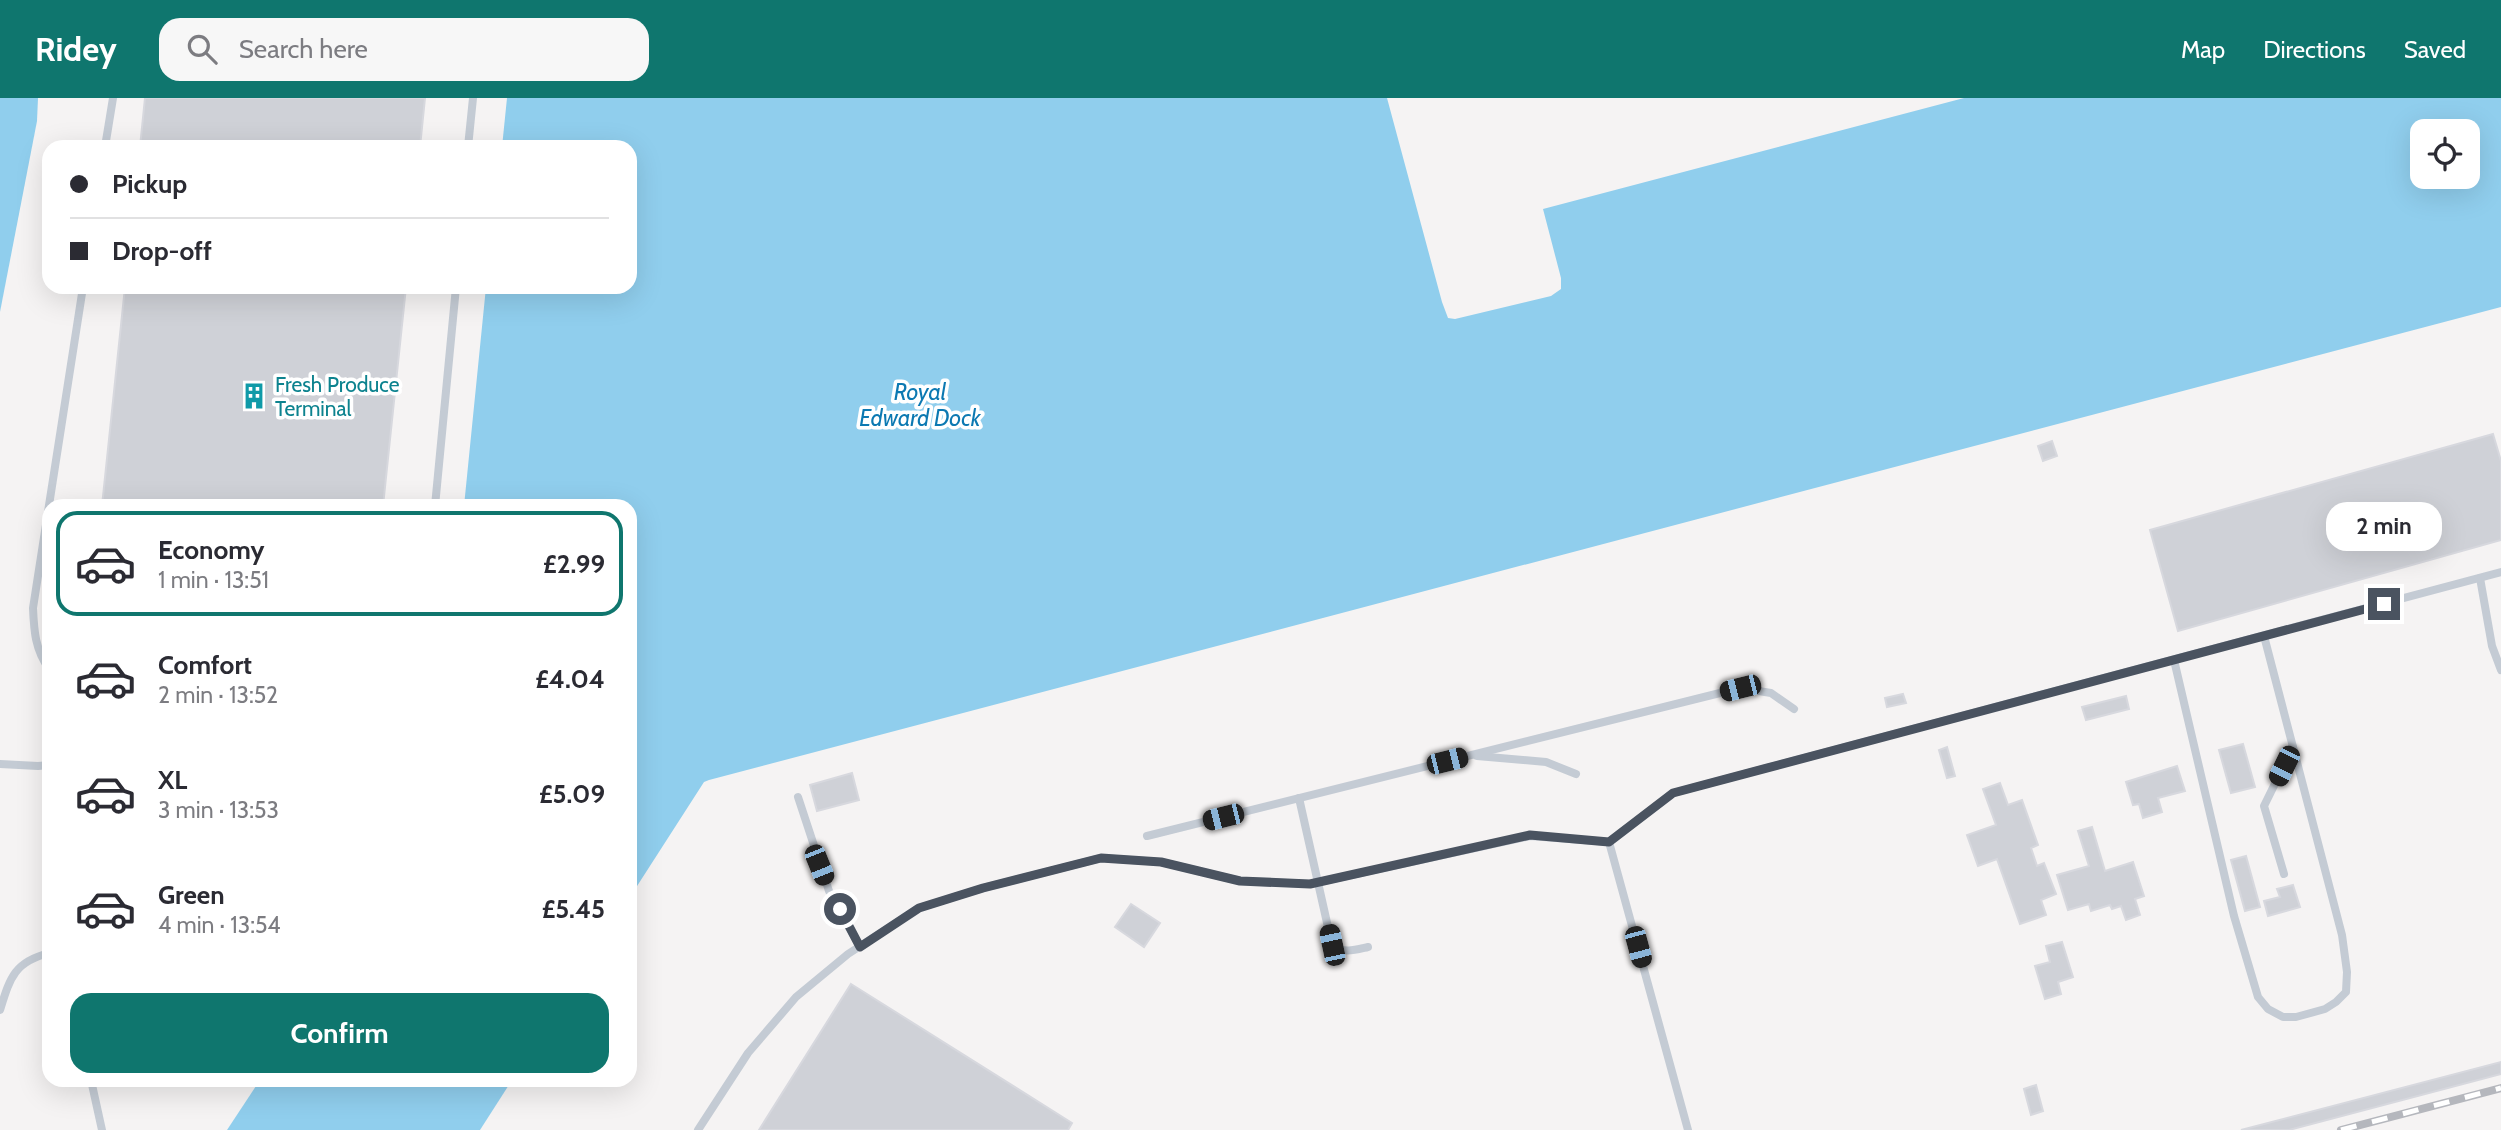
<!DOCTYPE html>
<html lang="en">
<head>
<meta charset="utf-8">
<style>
	:root { --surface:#fff; --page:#f7f7f7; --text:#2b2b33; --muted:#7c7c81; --line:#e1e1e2; --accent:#0f766e }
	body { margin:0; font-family:Cabin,sans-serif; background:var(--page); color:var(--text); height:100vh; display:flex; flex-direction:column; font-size:26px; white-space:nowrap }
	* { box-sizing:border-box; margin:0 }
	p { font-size:23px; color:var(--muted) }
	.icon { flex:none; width:38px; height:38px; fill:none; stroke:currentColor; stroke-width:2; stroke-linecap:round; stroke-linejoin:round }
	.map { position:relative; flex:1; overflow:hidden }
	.sheet { position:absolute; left:42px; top:401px; width:595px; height:588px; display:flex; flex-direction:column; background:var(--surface); border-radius:21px; box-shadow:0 7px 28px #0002 }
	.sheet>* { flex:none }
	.hud { position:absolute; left:42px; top:42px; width:595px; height:154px; border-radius:21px; box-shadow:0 7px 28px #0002; display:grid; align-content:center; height:154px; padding:0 28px; background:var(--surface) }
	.controls { position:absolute; left:2410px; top:21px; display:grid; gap:14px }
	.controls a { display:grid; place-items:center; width:70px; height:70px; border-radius:14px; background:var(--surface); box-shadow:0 7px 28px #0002; font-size:35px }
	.end { position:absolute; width:32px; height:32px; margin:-16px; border:9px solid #4a5360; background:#fff; box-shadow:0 0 0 4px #fff }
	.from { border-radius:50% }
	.bubble { position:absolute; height:49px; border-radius:21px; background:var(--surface); box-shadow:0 7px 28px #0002; font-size:23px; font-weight:700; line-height:49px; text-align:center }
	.car { position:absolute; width:21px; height:42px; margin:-21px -10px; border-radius:9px; box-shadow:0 0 5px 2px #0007; background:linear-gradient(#222 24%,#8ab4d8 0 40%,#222 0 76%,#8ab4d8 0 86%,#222 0) }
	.hud b { display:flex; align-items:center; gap:24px; height:66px; font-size:26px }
	.hud b+b { border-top:2px solid var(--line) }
	.hud i { width:18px; height:18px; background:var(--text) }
	ul { padding:12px 0 0; list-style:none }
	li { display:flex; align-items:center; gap:21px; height:105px; margin:0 14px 10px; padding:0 14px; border:4px solid transparent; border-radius:21px }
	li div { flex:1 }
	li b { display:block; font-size:26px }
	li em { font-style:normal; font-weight:700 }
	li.active { border-color:var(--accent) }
	li>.icon { width:63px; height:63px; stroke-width:1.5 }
	.button { display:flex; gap:14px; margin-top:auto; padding:14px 28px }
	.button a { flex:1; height:80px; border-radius:21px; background:var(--accent); color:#fff; font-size:28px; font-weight:700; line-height:80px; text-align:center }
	header { display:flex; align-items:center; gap:42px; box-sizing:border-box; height:98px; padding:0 35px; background:var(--accent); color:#fff }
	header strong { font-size:33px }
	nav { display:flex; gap:38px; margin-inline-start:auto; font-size:24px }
	.search { width:490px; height:63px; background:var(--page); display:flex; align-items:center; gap:18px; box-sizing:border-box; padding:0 24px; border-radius:21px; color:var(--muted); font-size:26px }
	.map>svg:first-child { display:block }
	.water { fill:#90ceed; fill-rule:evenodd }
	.building { fill:#cfd1d7; stroke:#d7d8de; stroke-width:2 }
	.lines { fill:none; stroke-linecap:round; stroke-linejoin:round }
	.service { stroke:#c4cbd4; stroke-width:8 }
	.rail-casing { stroke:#b5b7bd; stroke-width:8 }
	.rail { stroke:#fff; stroke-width:5; stroke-dasharray:16; stroke-linecap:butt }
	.route { stroke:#4a5360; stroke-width:9 }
	.labels { text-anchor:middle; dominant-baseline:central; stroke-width:7; stroke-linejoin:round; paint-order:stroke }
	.culture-label { font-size:21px; fill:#0d838f; stroke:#fff; text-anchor:start }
	.water-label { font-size:23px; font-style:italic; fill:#0c79b2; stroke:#fff }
</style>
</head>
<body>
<header>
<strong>Ridey</strong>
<div class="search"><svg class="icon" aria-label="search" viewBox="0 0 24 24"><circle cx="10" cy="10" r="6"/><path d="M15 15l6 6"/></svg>Search here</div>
<nav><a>Map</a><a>Directions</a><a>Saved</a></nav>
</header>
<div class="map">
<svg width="2501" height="1032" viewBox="0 0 2501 1032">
	<rect width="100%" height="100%" fill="#f5f3f3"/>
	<g class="water">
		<path d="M0 0H38L37 23 0 214Z"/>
		<path d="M507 0H1387L1442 204 1448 220 1455 221 1551 198 1561 191V180L1543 111 1964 0H2501V209L709 682 704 684 630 799V408H464L486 189H630V49H502ZM2468 33V79H2422V33Z"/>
		<path d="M260 982H512L480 1032H227Z"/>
	</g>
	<g class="building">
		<path d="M145 0H425L420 49H140Z"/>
		<path d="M125 189H406L383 408H102Z"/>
		<path d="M2493 336 2501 363V442L2178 533 2150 432Z"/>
		<path d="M2052 343 2057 358 2043 363 2038 348Z"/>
		<path d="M1903 596 1906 605 1887 609 1885 600Z"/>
		<path d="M2126 598 2129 611 2086 622 2082 609Z"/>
		<path d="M2243 646 2255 689 2231 695 2219 652Z"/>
		<path d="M1947 649 1955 678 1947 680 1939 652Z"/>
		<path d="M2177 668 2185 693 2158 700 2162 714 2143 720 2139 706 2133 707 2126 684Z"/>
		<path d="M852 675 859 702 817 713 810 687Z"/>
		<path d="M2000 685 2008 707 2022 702 2038 747 2031 750 2037 768 2044 765 2056 796 2041 802 2046 817 2020 826 1997 761 1978 768 1967 737 1996 727 1983 691Z"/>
		<path d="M2092 729 2105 773 2133 764 2144 798 2135 801 2140 817 2126 822 2121 808 2112 811 2110 807 2091 813 2089 806 2068 812 2057 777 2089 768 2078 733Z"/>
		<path d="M2246 758 2260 809 2245 813 2231 762Z"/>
		<path d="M2293 787 2300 809 2268 818 2264 803 2280 799 2277 791Z"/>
		<path d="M1131 806 1160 825 1144 849 1115 829Z"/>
		<path d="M2062 844 2073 879 2058 884 2061 896 2045 901 2035 868 2050 864 2046 848Z"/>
		<path d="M851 886 1072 1025 1068 1032H759Z"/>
		<path d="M2501 964V976L2289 1032H2241Z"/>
		<path d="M2036 987 2043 1013 2031 1017 2024 991Z"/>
	</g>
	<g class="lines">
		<g class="service">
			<path d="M105 49 113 0"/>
			<path d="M468 49 473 0"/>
			<path d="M435 408 456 189"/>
			<path d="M2480 480 2492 548 2501 572"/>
			<path d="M2264 538 2293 649 2264 708 2284 776"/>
			<path d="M2174 562 2234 818 2258 899 2268 911 2283 919H2296L2325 911 2336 904 2346 894 2347 874 2342 837 2293 649"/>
			<path d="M49 571C35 551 34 533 33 510L83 189"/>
			<path d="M1477 658 1546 664 1576 676"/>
			<path d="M0 666 38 668 49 667"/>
			<path d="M798 699 829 793 860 849"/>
			<path d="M1299 700 1332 847C1344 856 1355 852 1368 849"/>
			<path d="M1147 738 1740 590 1771 595 1794 611"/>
			<path d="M1609 744 1673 695 2501 474"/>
			<path d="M0 912C10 880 14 864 49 855"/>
			<path d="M91 982 102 1032"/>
			<path d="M698 1032 748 955 796 899 848 856 919 810 983 790 1101 760 1161 764 1240 783 1310 786 1530 738 1609 744 1688 1032"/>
		</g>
		<g class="rail-casing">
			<path id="rail" d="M2341 1032 2501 990"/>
		</g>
		<use href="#rail" class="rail"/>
	</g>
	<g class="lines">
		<path class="route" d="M840 811 860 849 919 810 983 790 1101 760 1161 764 1240 783 1310 786 1530 737 1609 744 1673 695 2384 506"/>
	</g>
	<defs>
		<g id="building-bare" transform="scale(2.1)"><path d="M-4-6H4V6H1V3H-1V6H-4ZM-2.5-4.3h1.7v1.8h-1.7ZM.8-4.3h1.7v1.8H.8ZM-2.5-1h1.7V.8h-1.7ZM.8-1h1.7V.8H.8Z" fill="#0f9aa8" stroke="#fff" stroke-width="2.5" paint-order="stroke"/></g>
	</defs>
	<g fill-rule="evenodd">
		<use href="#building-bare" x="254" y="298"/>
	</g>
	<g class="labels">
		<g class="culture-label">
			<text x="275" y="286">Fresh Produce<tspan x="275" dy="24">Terminal</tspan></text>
		</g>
		<g class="water-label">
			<text x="920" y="294">Royal<tspan x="920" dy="26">Edward Dock</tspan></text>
		</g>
	</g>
</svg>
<div class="controls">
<a><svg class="icon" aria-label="locate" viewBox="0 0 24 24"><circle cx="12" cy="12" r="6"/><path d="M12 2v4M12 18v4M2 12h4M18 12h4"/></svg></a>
</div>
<i class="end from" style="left:840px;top:811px"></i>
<i class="end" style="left:2384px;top:506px"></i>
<div class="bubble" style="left:2326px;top:404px;width:116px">2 min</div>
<i class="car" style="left:1740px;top:590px;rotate:256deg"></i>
<i class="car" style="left:1447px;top:663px;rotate:76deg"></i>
<i class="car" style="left:2284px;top:668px;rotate:206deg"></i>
<i class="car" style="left:1223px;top:719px;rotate:256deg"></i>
<i class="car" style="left:819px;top:767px;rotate:158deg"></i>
<i class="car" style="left:1332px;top:847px;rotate:348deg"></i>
<i class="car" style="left:1638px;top:849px;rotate:165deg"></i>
<div class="hud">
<b><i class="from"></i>Pickup</b>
<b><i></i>Drop-off</b>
</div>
<section class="sheet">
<ul>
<li class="active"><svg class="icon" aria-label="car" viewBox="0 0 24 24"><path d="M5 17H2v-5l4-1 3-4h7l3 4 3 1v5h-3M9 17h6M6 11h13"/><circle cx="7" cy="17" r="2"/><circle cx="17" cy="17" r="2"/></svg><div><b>Economy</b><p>1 min · 13:51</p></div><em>£2.99</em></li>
<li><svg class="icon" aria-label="car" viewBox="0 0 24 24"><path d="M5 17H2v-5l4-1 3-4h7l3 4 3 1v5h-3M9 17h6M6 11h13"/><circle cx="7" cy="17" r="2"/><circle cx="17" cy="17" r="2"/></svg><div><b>Comfort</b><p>2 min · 13:52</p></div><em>£4.04</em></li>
<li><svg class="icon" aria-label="car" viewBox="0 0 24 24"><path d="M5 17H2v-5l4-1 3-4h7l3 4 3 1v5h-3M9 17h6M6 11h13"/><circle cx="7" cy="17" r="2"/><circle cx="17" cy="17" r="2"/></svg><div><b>XL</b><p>3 min · 13:53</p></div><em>£5.09</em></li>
<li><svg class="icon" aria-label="car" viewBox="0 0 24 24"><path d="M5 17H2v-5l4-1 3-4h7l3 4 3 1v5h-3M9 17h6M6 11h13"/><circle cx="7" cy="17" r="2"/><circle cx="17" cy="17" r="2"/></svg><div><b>Green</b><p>4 min · 13:54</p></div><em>£5.45</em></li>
</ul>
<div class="button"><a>Confirm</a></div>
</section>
</div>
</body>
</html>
